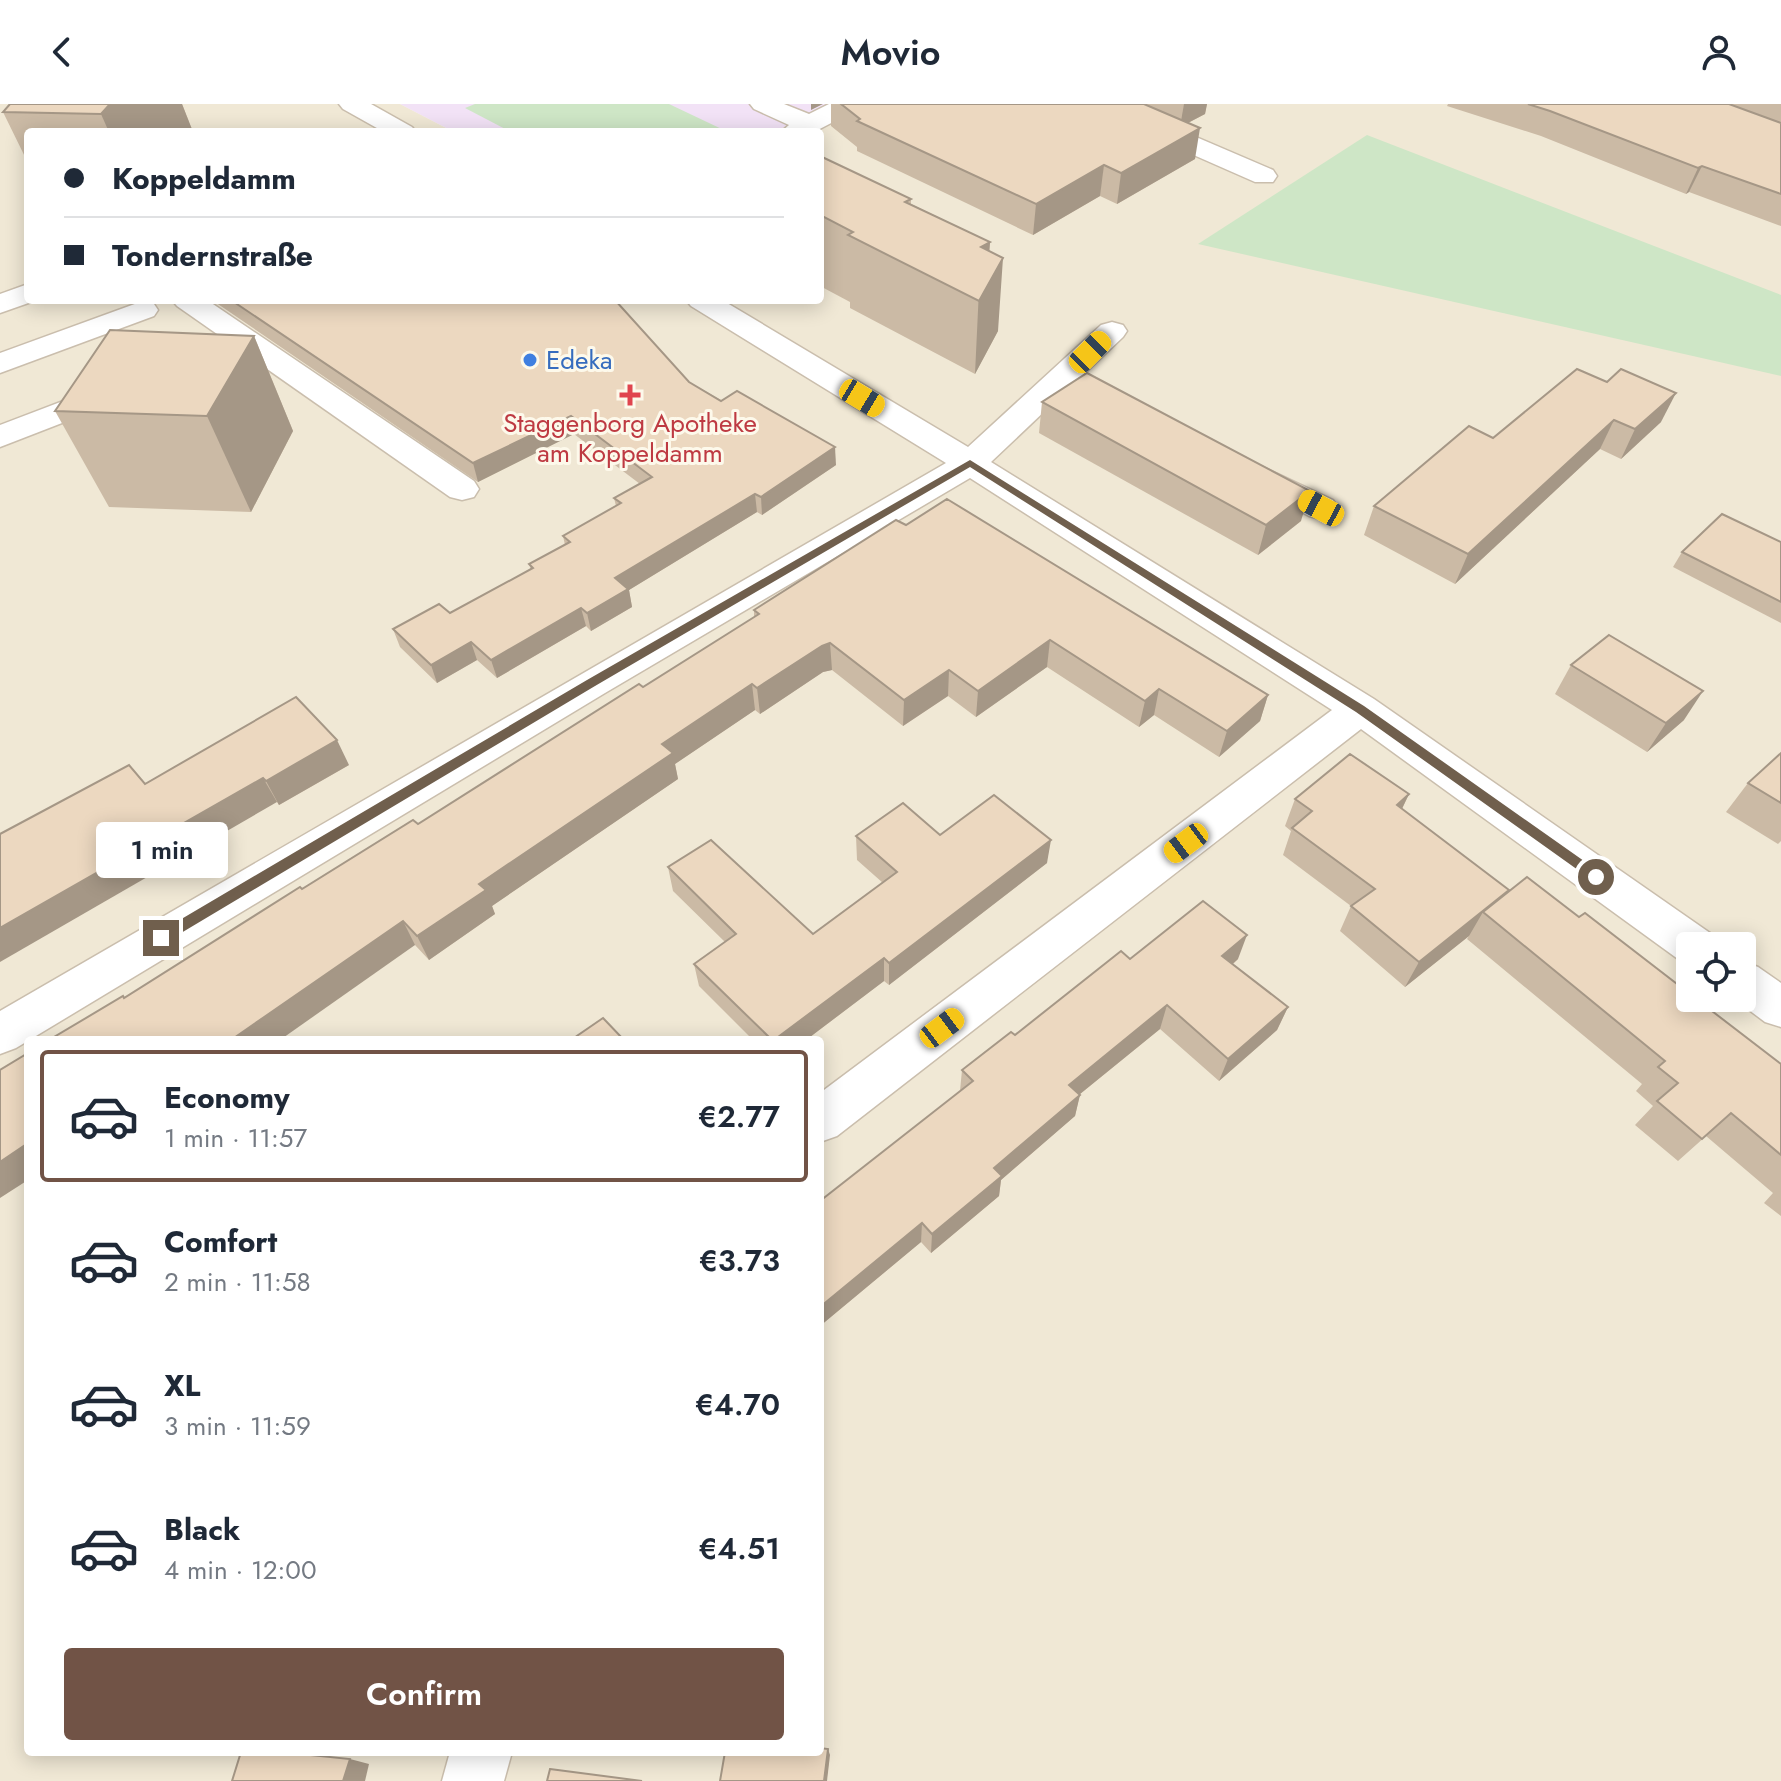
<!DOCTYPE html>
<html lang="en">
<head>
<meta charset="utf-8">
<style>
	:root { --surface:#fff; --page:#f2f2f3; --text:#1f2937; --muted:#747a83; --line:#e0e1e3; --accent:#715346 }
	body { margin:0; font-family:Jost,sans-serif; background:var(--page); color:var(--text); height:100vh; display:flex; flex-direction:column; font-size:30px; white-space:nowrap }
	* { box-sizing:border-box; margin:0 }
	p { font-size:26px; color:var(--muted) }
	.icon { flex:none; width:44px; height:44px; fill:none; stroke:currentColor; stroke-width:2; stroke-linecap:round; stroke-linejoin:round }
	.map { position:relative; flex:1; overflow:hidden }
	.panel { position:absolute; left:24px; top:932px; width:800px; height:720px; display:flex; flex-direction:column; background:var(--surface); border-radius:8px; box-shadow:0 4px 20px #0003 }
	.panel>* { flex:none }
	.hud { position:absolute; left:24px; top:24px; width:800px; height:176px; border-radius:8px; box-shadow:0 4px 20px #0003; display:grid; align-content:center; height:176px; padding:0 40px; background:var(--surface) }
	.tools { position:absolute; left:1676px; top:828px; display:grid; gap:16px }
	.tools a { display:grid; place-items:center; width:80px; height:80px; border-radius:8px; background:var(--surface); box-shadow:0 4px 20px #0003; font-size:40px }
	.end { position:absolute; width:36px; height:36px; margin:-18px; border:10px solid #705f4d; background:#fff; box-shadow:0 0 0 4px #fff }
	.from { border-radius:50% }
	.bubble { position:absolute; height:56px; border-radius:8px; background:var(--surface); box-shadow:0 4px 20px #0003; font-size:26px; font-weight:600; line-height:56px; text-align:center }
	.car { position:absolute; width:24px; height:48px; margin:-24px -12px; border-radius:10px; box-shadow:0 0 6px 2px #0007; background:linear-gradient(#f5c518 24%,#345 0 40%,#f5c518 0 76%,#345 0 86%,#f5c518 0) }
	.hud b { display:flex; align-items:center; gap:28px; height:76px; font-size:30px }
	.hud b+b { border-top:2px solid var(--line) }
	.hud i { width:20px; height:20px; background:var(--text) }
	ul { padding:14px 0 0; list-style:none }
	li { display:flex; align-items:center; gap:24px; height:132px; margin:0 16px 12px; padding:0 24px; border:4px solid transparent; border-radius:8px }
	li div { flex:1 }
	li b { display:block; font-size:30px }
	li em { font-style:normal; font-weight:600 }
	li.on { border-color:var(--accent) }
	li>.icon { width:72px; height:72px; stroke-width:1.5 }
	.cta { display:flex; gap:16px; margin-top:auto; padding:16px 40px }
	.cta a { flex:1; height:92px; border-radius:8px; background:var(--accent); color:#fff; font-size:32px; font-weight:600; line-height:92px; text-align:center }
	header { display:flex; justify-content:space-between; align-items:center; height:104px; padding:0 40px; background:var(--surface); font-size:36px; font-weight:600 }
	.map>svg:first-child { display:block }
	.residential { fill:#f0e8d5; fill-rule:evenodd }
	.education { fill:#f2e2f6 }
	.green { fill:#cee6c6 }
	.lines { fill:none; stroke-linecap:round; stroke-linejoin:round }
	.minor-casing { stroke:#cabead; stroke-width:3 }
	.minor { fill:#fff; fill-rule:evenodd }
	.wall { fill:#cbbaa5 }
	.shaded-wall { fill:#a59786 }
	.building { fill:#ecd8c0; stroke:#a59786; stroke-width:2 }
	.route { fill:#705f4d }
	.shop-dot { fill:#3f7fe0; stroke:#fdf9eb; stroke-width:3 }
	.health-dot { fill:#e0444e; stroke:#fdf9eb; stroke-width:3 }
	.labels { text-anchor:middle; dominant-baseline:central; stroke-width:6; stroke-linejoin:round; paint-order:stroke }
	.far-shop-label { font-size:26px; fill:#366cbe; stroke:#fdf9eb; text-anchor:start }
	.far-health-label { font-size:26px; fill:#be3a42; stroke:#fdf9eb }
</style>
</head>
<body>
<header><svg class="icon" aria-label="back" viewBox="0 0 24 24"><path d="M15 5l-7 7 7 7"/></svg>Movio<svg class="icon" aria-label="person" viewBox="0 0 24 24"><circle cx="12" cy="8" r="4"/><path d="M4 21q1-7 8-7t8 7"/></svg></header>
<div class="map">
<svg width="1781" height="1677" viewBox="0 0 1781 1677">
	<rect width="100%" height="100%" fill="#faf5e6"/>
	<path class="residential" d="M0 0H400L454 28H28V196H820V28H775L829 0H1781V1677H0ZM1690 842H1742V894H1690ZM28 936H820V1648H28Z"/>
	<path class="education" d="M400 0H829L775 28H454Z"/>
	<g class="green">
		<path d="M475 0H669L728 28H511L465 4Z"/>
		<path d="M1367 31 1781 191V272L1198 140Z"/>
	</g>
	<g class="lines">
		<g class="minor-casing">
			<g id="minor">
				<path d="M339 0H371L412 23 416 28H384L343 5Z"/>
				<path d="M750 0H784L809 10 829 0H862L858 5 814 28H781L789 21 754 5Z"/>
				<path d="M1085 0H1119L1273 66 1277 72 1273 78H1255L1089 5Z"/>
				<path d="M28 180V196H37L0 209V190Z"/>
				<path d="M172 196H207L474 377 479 385 474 393 462 396 450 393 177 202Z"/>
				<path d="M686 196H722L968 343 1101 221 1112 218 1123 221 1127 227 1123 233 991 358 1374 595 1710 829 1716 842H1690V859L1678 855 1361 625 837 1032 820 1038V989L1332 606 970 374 605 589 16 944 0 950V907L946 359 691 202Z"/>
				<path d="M143 197 154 200 158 206 154 212 0 269V249Z"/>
				<path d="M113 278 124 281 129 288 124 295 0 343V321Z"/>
				<path d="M1254 359 1333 396 1338 404 1333 412 1321 415 1309 412 1242 376 1237 369 1242 362Z"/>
				<path d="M1742 857 1758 863 1781 879V923L1765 918 1733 894H1742Z"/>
				<path d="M450 1648H512L504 1677H442Z"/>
			</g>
		</g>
		<use href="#minor" class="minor"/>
	</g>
	<g class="wall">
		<path d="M182 0 193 28H28V59L3 8Z"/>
		<path d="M831 0H1207L1205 10 1188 19 1195 55 1117 100 1100 92 1033 131 857 47V43L831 22Z"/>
		<path d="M1448 0H1781V122L1689 88 1686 90 1541 32 1447 2Z"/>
		<path d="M820 52 911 95V100L990 138 989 147 998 227 975 270 850 204V198L820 182Z"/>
		<path d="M212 196H615L689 278 836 361 762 411 757 408 629 486 632 503 591 527 586 522 497 574 477 556 437 579 400 543 393 525 450 509 531 466 529 460 565 441 563 432 616 402 614 394 640 380 574 330 478 378Z"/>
		<path d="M254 232 293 327 251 408 109 403 55 307Z"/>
		<path d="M1577 265 1661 318 1621 355 1600 345 1455 480 1364 431 1374 402 1493 334Z"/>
		<path d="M1042 298 1301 417 1258 451 1039 329Z"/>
		<path d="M906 421 1268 591 1260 617 1219 653 1154 611 1139 623 1047 563 976 613 948 592 903 622 832 566 823 568 760 610 755 606 675 660 678 675 492 802 495 810 429 856 415 841 125 894 302 785 418 720 643 583 754 513V506Z"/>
		<path d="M1781 438V519L1673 463 1682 448Z"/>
		<path d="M1571 561 1684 616 1647 648 1555 590Z"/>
		<path d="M1781 649V737L1778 740 1726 708 1748 679Z"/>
		<path d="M349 661 279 701 277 698 145 680Z"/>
		<path d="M1409 690 1402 705 1509 786 1579 813 1781 960V1112L1764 1099 1773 1089 1706 1032 1678 1057 1635 1021 1653 1002 1636 987 1642 980 1467 835 1469 832 1405 883 1340 827 1351 802 1283 751 1291 727 1285 722 1295 695Z"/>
		<path d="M940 731 1047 759 889 881 884 877 806 936H753L699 882 694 860 725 838 673 787 668 763 813 830 883 779 857 756 856 732Z"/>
		<path d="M1130 855H1238L1233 860 1288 903 1277 926 1219 977 1160 925 1080 990 1075 1012 1001 1076 999 1092 931 1149 921 1138 820 1222 960 987 962 966Z"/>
	</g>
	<g class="shaded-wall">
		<path d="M110 0H182L193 28H109L101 10Z"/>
		<path d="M811 0H823L811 6Z"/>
		<path d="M1184 0H1207L1205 10 1180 23Z"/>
		<path d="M1200 24 1195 55 1117 100 1121 69Z"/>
		<path d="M1104 61 1100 92 1033 131 1036 100Z"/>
		<path d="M1702 62 1689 88 1686 90 1698 64Z"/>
		<path d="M990 138 987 182 1003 154 998 227 975 270 981 143Z"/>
		<path d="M254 232 293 327 251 408 207 312Z"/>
		<path d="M1676 289 1661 318 1621 355 1635 325Z"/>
		<path d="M571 312 574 330 478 378 473 359Z"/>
		<path d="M1614 316 1600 345 1455 480 1468 450Z"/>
		<path d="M835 343 836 361 762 411 761 393Z"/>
		<path d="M1310 387 1301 417 1258 451 1266 421Z"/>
		<path d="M755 390 757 408 629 486 632 503 591 527 587 509 615 474Z"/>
		<path d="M581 504 586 522 497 574 491 556Z"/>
		<path d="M1050 536 1047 563 976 613 978 587Z"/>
		<path d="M471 538 477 556 437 579 431 561Z"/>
		<path d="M830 539 832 566 823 568 760 610 757 584 822 542Z"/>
		<path d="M949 566 948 592 903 622 904 596Z"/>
		<path d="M752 580 755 606 675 660 678 675 492 802 495 810 429 856 417 832 479 780 662 640Z"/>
		<path d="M1159 585 1154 611 1139 623 1145 597Z"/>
		<path d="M1703 587 1684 616 1647 648 1666 619Z"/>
		<path d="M1268 591 1260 617 1219 653 1227 627Z"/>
		<path d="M337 636 349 661 279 701 266 677Z"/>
		<path d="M263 674 277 698 0 858V824Z"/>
		<path d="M1409 690 1396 717 1397 701Z"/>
		<path d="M1051 736 1047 759 889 881V859Z"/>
		<path d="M1509 786 1483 808 1469 832 1405 883 1419 858Z"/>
		<path d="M403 817 415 841 280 936H231Z"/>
		<path d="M1247 831 1238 855 1214 876 1222 852Z"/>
		<path d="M884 854V877L806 936H774Z"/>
		<path d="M1167 901 1160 925 1064 1003 1069 981Z"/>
		<path d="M1288 903 1277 926 1219 977 1228 955Z"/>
		<path d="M1080 991 1075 1012 1001 1076 999 1092 931 1149 932 1130 994 1064Z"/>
		<path d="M28 1039V1076L0 1094V1058Z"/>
		<path d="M922 1119 921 1138 820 1222V1203Z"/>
		<path d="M828 1645 830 1651 827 1677H824Z"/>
		<path d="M350 1655 369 1660 365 1677H343Z"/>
	</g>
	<g class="building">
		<path d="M10 0H110L101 10 3 8Z"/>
		<path d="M841 0H1144L1200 24 1121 69 1104 61 1036 100 857 17 860 15Z"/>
		<path d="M1528 0H1729L1781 19V90L1702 62 1698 64 1550 7Z"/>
		<path d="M820 52 911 95 905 98 990 138 981 143 1003 154 979 197 848 131 853 128 820 111Z"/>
		<path d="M231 196H615L689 278 721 297 737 287 835 343 761 393 755 390 615 474 628 485 587 509 581 504 491 556 471 538 431 561 393 525 439 500 450 509 533 464 529 460 570 438 563 432 621 399 614 394 652 373 571 312 473 359Z"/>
		<path d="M110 226 254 232 207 312 55 307Z"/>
		<path d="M1577 265 1607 278 1621 265 1676 289 1635 325 1614 316 1468 450 1374 402 1469 322 1493 334Z"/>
		<path d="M1087 269 1310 387 1266 421 1042 298Z"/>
		<path d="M947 395 1268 591 1227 627 1159 585 1145 597 1050 536 978 587 949 566 904 596 830 539 822 542 757 584 752 580 662 640 673 649 479 780 486 786 417 832 403 817 231 936H49L123 892 124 894 300 783 302 785 413 716 418 720 639 580 643 583 759 510 754 506 896 416 906 421Z"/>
		<path d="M1722 410 1781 438V498L1682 448Z"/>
		<path d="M1609 531 1703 587 1666 619 1571 561Z"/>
		<path d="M296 593 337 636 266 677 263 674 0 824V730L129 661 145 680Z"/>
		<path d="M1781 649V699L1748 679Z"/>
		<path d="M1350 650 1409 690 1397 701 1509 786 1419 858 1351 802 1375 785 1292 724 1312 707 1295 695Z"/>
		<path d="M994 691 1051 736 889 859 884 854 774 936H772L694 860 736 830 668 763 711 736 813 830 897 768 856 732 903 699 940 731Z"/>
		<path d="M1527 773 1579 813 1585 809 1690 890V894H1695L1781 960V1051L1731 1009 1702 1035 1657 997 1678 979 1658 963 1665 957 1483 808Z"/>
		<path d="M1203 797 1247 831 1222 852 1288 903 1228 955 1167 901 1069 981 1080 991 994 1064 1002 1072 932 1130 922 1119 820 1203V1097L973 977 962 966 1011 928 1015 931 1121 847 1130 855Z"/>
		<path d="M603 914 624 936H571Z"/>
		<path d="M28 949V1039L0 1058V966Z"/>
		<path d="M820 1644 828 1645 824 1677H720L725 1648H820Z"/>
		<path d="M241 1648H281L350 1655 343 1677H232Z"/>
		<path d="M550 1665 642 1677H547Z"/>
	</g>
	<path class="route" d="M970 356 1364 602 1601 769V776H1592L1356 608 970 363 595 582 166 838H156V830L587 576Z"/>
	<circle class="shop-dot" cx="530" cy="256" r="8"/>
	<path class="health-dot" d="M626 279h8v8h8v8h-8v8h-8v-8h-8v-8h8z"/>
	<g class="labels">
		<g class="far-shop-label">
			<text x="546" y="256">Edeka</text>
		</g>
		<g class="far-health-label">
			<text x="630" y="319">Staggenborg Apotheke<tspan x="630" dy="30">am Koppeldamm</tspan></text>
		</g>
	</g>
</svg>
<div class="tools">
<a><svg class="icon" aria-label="locate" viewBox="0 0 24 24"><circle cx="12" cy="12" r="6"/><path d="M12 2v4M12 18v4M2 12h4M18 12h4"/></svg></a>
</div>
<i class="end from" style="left:1596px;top:773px"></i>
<i class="end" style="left:161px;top:834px"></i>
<div class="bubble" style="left:96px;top:718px;width:132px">1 min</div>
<i class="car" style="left:1090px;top:248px;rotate:45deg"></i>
<i class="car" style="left:862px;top:294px;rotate:121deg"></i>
<i class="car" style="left:1321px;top:404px;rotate:298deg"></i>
<i class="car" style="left:1186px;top:739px;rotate:233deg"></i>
<i class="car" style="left:942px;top:924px;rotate:53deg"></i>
<div class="hud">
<b><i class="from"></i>Koppeldamm</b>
<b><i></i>Tondernstraße</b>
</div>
<section class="panel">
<ul>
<li class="on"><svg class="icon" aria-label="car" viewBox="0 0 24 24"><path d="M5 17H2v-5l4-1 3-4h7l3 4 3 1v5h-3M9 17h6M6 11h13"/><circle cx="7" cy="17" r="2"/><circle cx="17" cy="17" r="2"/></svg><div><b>Economy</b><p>1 min · 11:57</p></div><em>€2.77</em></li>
<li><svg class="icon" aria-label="car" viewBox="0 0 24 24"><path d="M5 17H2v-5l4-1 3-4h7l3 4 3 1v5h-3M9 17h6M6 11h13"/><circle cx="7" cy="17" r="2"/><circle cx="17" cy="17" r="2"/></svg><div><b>Comfort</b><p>2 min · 11:58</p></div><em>€3.73</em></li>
<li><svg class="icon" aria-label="car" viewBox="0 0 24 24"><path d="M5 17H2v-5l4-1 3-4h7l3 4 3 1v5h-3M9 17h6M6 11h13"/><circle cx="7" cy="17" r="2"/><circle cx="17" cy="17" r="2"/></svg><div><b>XL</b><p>3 min · 11:59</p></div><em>€4.70</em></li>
<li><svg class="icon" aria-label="car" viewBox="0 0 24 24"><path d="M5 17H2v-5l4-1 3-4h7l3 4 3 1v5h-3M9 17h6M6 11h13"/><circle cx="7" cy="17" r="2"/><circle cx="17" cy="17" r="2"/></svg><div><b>Black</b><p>4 min · 12:00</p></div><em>€4.51</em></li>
</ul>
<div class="cta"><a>Confirm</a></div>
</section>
</div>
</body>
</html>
